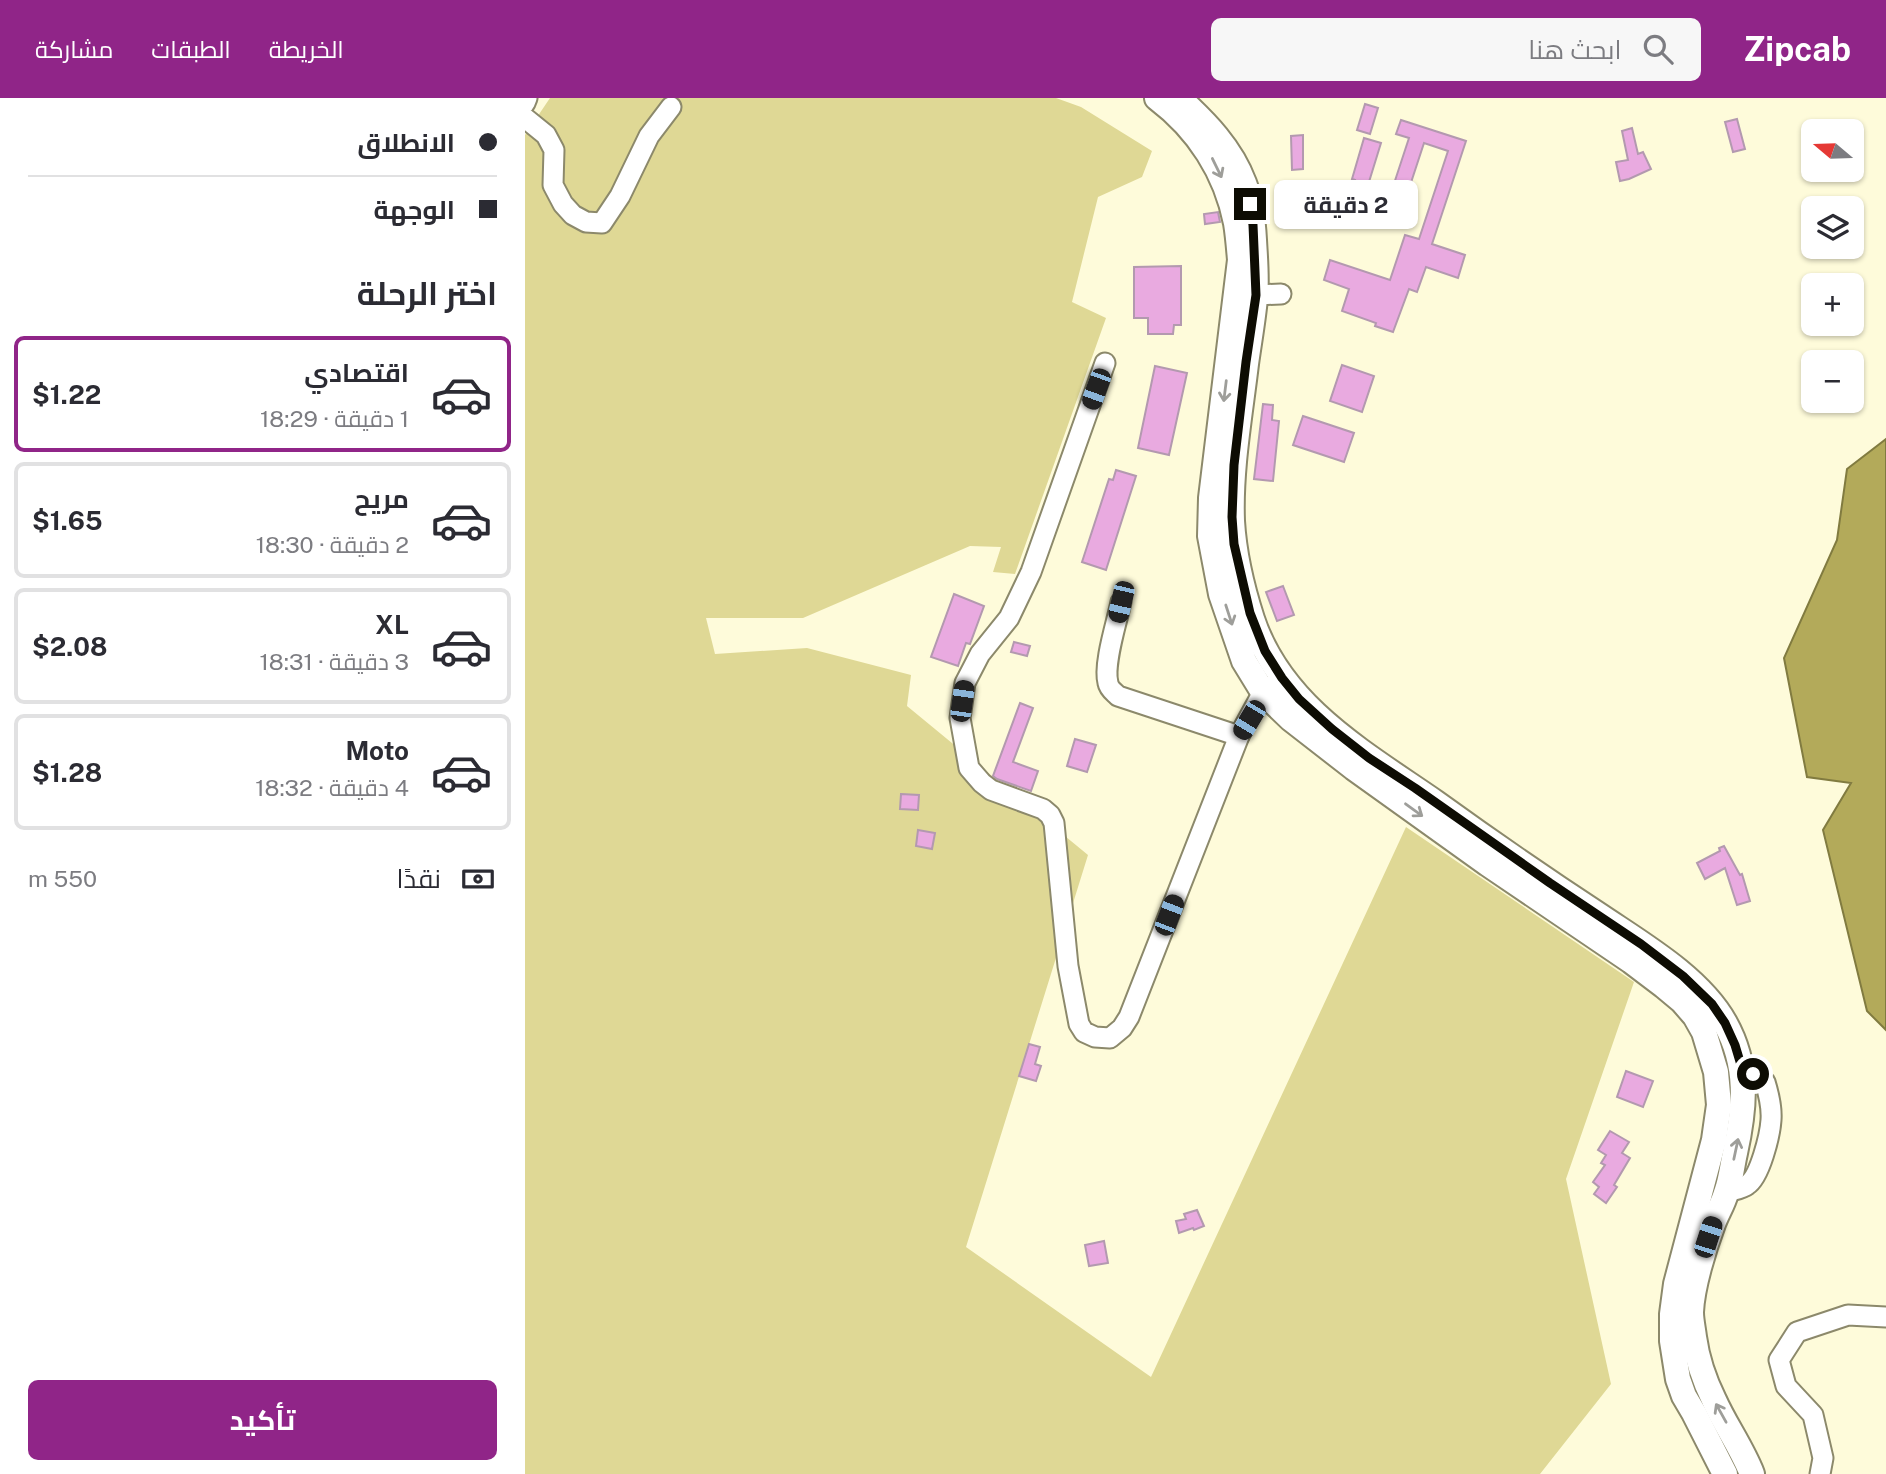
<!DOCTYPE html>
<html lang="ar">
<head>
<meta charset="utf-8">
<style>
	:root { --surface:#fff; --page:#f7f7f7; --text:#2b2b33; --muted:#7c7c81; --line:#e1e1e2; --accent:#902588 }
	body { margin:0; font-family:"Public Sans",Cairo,sans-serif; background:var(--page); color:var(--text); direction:rtl; height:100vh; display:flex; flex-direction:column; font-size:26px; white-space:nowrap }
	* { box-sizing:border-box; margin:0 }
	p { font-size:23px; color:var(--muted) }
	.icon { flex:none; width:38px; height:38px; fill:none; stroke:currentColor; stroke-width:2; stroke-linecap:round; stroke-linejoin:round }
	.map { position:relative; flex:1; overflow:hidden; direction:ltr }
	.side { display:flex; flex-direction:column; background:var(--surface); width:525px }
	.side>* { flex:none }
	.guide { display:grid; align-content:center; height:154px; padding:0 28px; background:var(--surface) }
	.needle { width:46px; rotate:289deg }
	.controls { position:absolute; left:1276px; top:21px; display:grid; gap:14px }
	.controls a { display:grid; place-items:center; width:63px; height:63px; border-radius:10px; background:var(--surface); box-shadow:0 2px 5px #0004; font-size:35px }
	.end { position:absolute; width:32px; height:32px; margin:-16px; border:9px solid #0d0c03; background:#fff; box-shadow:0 0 0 4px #fff }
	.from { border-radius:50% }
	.bubble { position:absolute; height:49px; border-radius:10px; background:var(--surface); box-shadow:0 2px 5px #0004; font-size:23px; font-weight:700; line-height:49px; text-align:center; direction:rtl }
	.car { position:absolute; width:21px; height:42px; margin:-21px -10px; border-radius:9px; box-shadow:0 0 5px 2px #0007; background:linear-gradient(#222 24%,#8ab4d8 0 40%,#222 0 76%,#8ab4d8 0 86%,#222 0) }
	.guide b { display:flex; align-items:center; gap:24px; height:66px; font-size:26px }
	.guide b+b { border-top:2px solid var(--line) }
	.guide i { width:18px; height:18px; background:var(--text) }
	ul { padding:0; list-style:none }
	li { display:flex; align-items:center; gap:21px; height:116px; margin:0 14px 10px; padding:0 14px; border:4px solid var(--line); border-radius:10px }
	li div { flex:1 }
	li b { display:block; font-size:26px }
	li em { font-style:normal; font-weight:700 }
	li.active { border-color:var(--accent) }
	li>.icon { width:63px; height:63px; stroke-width:1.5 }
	h2 { padding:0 28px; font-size:32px; line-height:84px }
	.pay { display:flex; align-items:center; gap:18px; height:77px; padding:0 28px; font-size:26px }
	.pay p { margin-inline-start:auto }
	.primary-button { display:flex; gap:14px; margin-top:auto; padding:14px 28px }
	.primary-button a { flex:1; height:80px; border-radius:10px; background:var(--accent); color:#fff; font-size:28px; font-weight:700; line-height:80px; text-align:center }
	header { display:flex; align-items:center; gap:42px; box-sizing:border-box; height:98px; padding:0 35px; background:var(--accent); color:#fff }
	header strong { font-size:33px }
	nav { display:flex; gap:38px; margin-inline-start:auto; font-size:24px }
	.search { width:490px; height:63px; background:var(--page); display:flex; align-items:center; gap:18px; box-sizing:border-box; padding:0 24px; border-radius:10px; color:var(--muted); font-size:26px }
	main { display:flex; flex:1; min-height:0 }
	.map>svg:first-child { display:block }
	.green { fill:#dfd895 }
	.water { fill:#b3aa5a; stroke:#817b40; stroke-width:2 }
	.building { fill:#e9aae0; stroke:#b399af; stroke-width:2 }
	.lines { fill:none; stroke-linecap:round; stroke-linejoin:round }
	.minor-casing { stroke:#8c896b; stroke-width:23 }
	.major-casing { stroke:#8c896b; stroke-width:28 }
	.minor { stroke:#fff; stroke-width:19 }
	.major { stroke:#fff; stroke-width:24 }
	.oneway { stroke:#9e9e9a }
	.route { stroke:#0d0c03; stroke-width:9 }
</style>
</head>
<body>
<header>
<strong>Zipcab</strong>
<div class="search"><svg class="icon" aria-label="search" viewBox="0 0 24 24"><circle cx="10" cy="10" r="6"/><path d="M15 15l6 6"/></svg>ابحث هنا</div>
<nav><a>الخريطة</a><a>الطبقات</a><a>مشاركة</a></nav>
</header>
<main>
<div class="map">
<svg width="1361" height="1376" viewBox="0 0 1361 1376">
	<rect width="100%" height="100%" fill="#fefbda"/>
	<path class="green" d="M25 0H531L556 9 627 53 617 79 573 99 547 204 581 220 490 476 468 474 476 449 445 448 278 520H181L190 556 282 550 386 577 382 608 563 757 441 1149 626 1279 881 729 1109 884 1041 1081 1086 1286 1015 1376H0V37Z"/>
	<path class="water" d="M1361 341V932L1342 913 1298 732 1326 685 1282 679 1259 560 1312 442 1322 371Z"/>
	<g class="building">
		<path d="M840 6 853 10 845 36 832 32Z"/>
		<path d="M1212 21 1220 51 1208 54 1200 24Z"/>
		<path d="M876 22 941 43 907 146 940 157 933 180 901 169 892 194 884 191 868 234 850 228 851 225 817 213 824 191 799 182 805 162 865 182 880 137 894 141 923 53 899 45 876 115 861 110 884 40 871 36Z"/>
		<path d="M1107 30 1113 56 1118 54 1126 71 1104 81 1095 83 1091 64 1103 62 1097 33Z"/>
		<path d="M778 37V71L767 72 766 38Z"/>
		<path d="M839 40 856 45 839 100 826 97 830 82 827 81Z"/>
		<path d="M693 114 695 124 680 126 679 116Z"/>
		<path d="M656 168V227H649L648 236H623V220H609V169Z"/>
		<path d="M817 267 849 278 837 314 805 303Z"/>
		<path d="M630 268 662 275 644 357 613 350Z"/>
		<path d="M738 306 748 307 747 322 754 323 748 383 729 381Z"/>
		<path d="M778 318 829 335 819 364 768 347Z"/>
		<path d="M591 372 611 378 581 472 557 464 584 381 588 382Z"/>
		<path d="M758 488 769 517 752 523 741 494Z"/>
		<path d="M429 496 459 508 445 546 441 545 433 568 406 559Z"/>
		<path d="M489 544 505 548 502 558 486 554Z"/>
		<path d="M495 605 508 610 488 664 513 673 506 693 472 681 468 678Z"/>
		<path d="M550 641 571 647 562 674 542 668Z"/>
		<path d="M376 696 394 697 393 712 375 711Z"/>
		<path d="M393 732 410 735 407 751 391 748Z"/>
		<path d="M1199 748 1215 777 1217 776 1225 803 1212 807 1200 770 1180 781 1172 765 1195 753 1194 750Z"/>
		<path d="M504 946 515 949 510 966 516 968 511 983 494 978Z"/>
		<path d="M1101 973 1128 983 1118 1009 1092 999Z"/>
		<path d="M1085 1033 1104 1044 1097 1055 1105 1060 1089 1087 1092 1089 1081 1105 1069 1096 1074 1089 1068 1084 1080 1067 1076 1065 1081 1057 1073 1052Z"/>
		<path d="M672 1112 679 1128 669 1132 668 1130 654 1135 651 1123 661 1121 659 1116Z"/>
		<path d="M579 1143 583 1165 564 1168 560 1147Z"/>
	</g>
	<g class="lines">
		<g class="minor-casing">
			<g id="minor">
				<path d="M0 5 2 0"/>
				<path d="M0 20 21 37 29 52 28 87 38 106 48 117 61 124 77 125 95 98 124 38 146 9"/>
				<path d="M731 197 756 196"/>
				<path d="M580 265 506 474 484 520 455 556 440 585 435 620 444 670 457 685 466 692 518 711 525 717 529 725 543 868 554 926 559 934 570 939 585 940 597 930 604 919 714 638 738 594 748 587"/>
				<path d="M596 504C592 524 578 566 583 585 584 591 589 594 593 598L714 638"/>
				<path d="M1202 1094C1208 1092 1217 1091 1222 1087 1235 1079 1245 1037 1246 1022 1247 1009 1244 997 1240 984L1215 967"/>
				<path d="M1295 1376 1298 1360 1288 1317 1261 1288 1254 1262 1272 1234 1323 1217 1361 1219"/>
			</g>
		</g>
		<g class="major-casing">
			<g id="major">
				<path d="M632 0C673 31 701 74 711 125 713 137 714 150 715 162L686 400 685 438 696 496 719 563 738 594 766 621 829 670 963 766 1106 863 1139 888 1157 903 1170 918 1179 934 1191 974 1194 1007 1189 1042 1151 1186 1147 1216V1243L1153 1281 1159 1298 1169 1315 1200 1376"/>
				<path d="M654 0C681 25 706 50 719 85 726 103 728 123 729 142 730 161 732 181 730 200 728 222 724 244 721 266 715 317 705 371 707 423 709 456 717 490 727 521 756 609 839 655 911 705 965 744 1020 782 1075 818 1118 847 1175 880 1200 925 1224 968 1220 1009 1210 1055 1207 1068 1206 1082 1201 1095 1198 1106 1192 1115 1188 1126 1179 1150 1167 1189 1166 1214 1166 1222 1168 1231 1169 1239 1172 1261 1179 1282 1189 1302 1200 1327 1217 1350 1227 1376"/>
			</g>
		</g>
		<use href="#minor" class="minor"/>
		<use href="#major" class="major"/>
	</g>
	<defs><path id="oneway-shaft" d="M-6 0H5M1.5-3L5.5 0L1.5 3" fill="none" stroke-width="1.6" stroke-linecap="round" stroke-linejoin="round" transform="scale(1.75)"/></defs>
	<g class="oneway">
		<use href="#oneway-shaft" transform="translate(692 70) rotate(64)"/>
		<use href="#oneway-shaft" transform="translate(700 293) rotate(97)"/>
		<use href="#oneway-shaft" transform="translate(704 517) rotate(72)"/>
		<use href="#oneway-shaft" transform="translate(889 712) rotate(36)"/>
		<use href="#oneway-shaft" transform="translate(1211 1051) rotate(-78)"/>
		<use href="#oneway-shaft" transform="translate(1196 1315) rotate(-119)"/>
	</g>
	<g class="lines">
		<path class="route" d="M725 106 728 127 731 197 721 264 709 367 707 419 709 446 725 515 740 553 757 580 774 601 807 631 844 660 890 690 1025 785 1116 846 1158 878 1187 906 1200 925 1210 947 1216 967 1228 976"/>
	</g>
</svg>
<div class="controls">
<a><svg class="needle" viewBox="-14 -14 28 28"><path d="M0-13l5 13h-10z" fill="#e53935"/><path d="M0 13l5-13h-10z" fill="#7c7c81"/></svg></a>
<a><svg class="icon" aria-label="layers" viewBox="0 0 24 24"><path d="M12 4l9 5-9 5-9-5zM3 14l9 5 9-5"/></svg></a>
<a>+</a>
<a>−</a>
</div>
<i class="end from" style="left:1228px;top:976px"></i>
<i class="end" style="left:725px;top:106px"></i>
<div class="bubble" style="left:749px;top:82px;width:144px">2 دقيقة</div>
<i class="car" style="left:571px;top:291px;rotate:200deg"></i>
<i class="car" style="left:596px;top:504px;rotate:193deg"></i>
<i class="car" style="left:437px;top:603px;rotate:8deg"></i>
<i class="car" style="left:724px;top:622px;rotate:211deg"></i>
<i class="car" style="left:644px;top:817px;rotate:21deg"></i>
<i class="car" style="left:1183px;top:1139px;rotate:18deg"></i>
</div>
<section class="side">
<div class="guide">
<b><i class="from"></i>الانطلاق</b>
<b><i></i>الوجهة</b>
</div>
<h2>اختر الرحلة</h2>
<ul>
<li class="active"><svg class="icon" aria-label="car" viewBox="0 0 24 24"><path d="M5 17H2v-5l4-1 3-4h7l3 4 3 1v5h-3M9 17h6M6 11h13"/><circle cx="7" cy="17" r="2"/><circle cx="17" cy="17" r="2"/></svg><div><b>اقتصادي</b><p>1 دقيقة · 18:29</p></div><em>$1.22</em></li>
<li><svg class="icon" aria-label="car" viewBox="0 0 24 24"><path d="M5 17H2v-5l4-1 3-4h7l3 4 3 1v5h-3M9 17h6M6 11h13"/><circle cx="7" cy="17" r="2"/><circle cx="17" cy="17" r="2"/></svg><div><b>مريح</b><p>2 دقيقة · 18:30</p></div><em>$1.65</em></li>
<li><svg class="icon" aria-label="car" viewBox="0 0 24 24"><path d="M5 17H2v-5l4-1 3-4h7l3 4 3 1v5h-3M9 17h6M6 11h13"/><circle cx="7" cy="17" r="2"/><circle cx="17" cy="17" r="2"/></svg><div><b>XL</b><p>3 دقيقة · 18:31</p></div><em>$2.08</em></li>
<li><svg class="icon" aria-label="car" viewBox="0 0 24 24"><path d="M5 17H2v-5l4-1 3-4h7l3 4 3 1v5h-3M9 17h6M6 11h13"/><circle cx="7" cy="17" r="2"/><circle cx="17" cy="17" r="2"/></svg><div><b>Moto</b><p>4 دقيقة · 18:32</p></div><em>$1.28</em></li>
</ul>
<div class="pay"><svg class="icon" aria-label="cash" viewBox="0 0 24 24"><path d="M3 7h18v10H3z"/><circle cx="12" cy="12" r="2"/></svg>نقدًا<p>550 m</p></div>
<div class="primary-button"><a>تأكيد</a></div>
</section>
</main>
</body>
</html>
